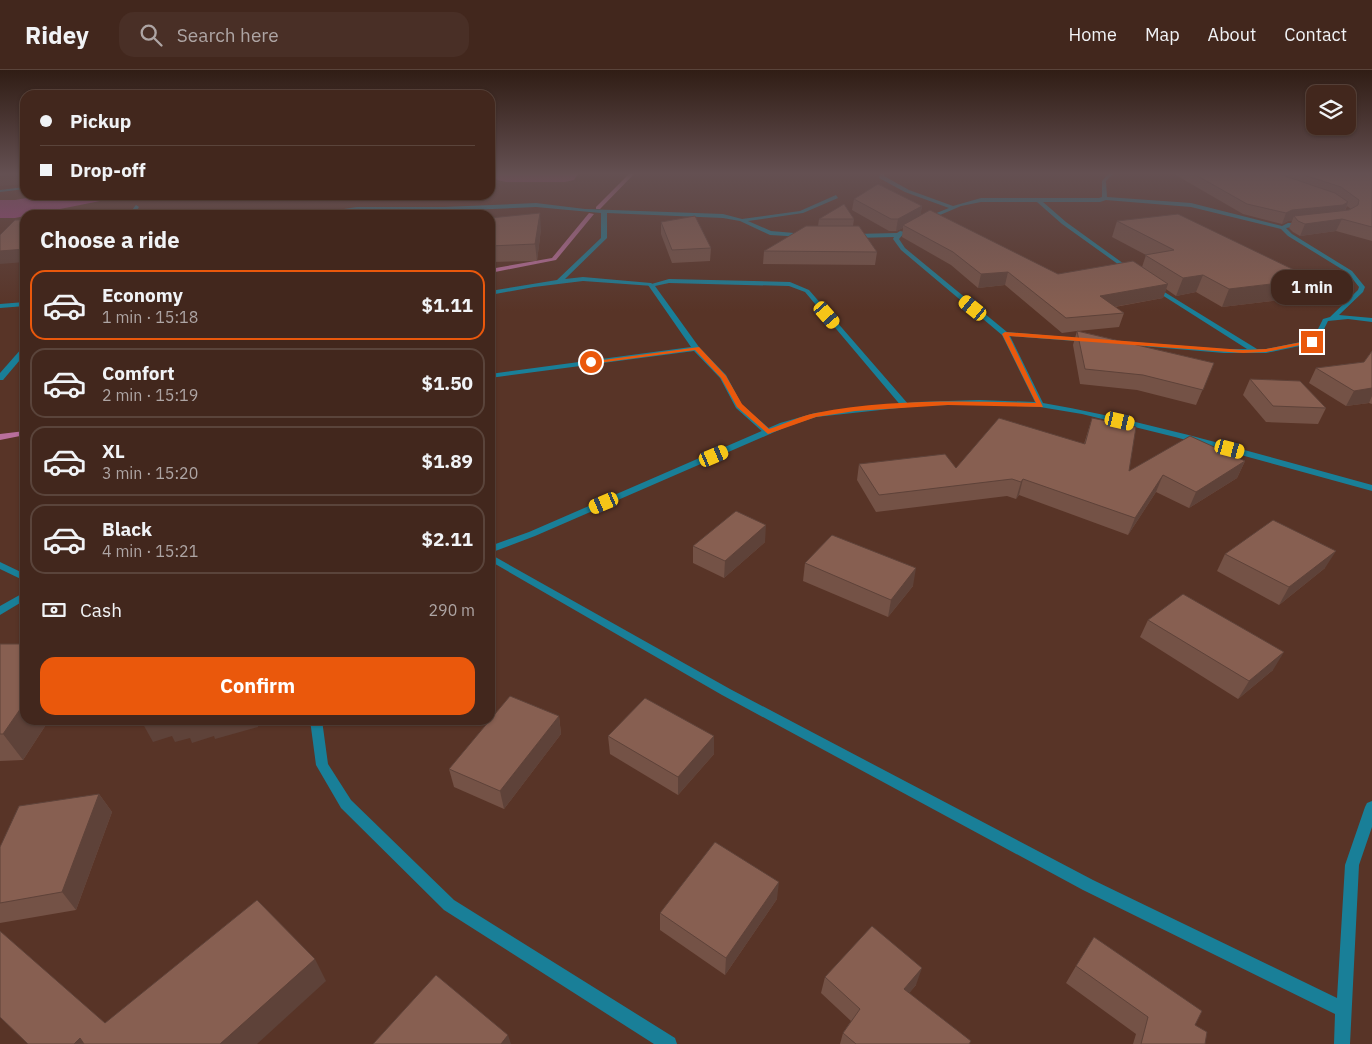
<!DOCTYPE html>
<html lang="en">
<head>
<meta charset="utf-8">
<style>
	:root { --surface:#42271d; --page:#492f26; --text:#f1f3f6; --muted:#aea5a4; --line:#5a443b; --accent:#ea580c }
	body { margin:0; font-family:"IBM Plex Sans",sans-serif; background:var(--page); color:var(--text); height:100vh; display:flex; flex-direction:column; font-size:19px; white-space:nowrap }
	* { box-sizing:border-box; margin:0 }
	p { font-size:16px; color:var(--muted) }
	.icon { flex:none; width:28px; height:28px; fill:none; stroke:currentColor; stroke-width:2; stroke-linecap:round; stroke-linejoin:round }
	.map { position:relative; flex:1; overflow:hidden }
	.details { position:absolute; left:20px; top:140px; width:475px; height:515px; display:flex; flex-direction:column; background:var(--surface); border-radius:15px; box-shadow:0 1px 4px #0004,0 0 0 1px var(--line) }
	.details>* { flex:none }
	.hud { position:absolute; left:20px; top:20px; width:475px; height:110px; border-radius:15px; box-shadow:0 1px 4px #0004,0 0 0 1px var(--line); display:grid; align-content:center; height:110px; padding:0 20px; background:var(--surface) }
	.controls { position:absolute; left:1306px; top:15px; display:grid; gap:10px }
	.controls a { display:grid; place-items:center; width:50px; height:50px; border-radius:10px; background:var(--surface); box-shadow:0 1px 4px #0004,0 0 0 1px var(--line); font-size:25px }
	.end { position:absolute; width:22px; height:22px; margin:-11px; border:6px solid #ea580c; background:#fff; box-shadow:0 0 0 2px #fff }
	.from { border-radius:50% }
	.bubble { position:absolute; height:35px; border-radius:15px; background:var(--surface); box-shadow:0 1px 4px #0004,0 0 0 1px var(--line); font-size:16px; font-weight:700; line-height:35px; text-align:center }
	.car { position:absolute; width:15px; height:30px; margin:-15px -8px; border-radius:6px; box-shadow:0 0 4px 1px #0007; background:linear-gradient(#f5c518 24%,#345 0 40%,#f5c518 0 76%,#345 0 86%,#f5c518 0) }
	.hud b { display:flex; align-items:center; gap:18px; height:48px; font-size:19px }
	.hud b+b { border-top:1px solid var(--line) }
	.hud i { width:12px; height:12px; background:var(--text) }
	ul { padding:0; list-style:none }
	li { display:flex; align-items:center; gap:15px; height:70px; margin:0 10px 8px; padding:0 10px; border:2px solid var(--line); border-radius:15px }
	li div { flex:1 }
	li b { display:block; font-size:19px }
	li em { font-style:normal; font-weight:700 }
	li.on { border-color:var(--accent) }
	li>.icon { width:45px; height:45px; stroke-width:1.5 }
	h2 { padding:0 20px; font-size:22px; line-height:60px }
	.pay { display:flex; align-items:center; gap:12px; height:55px; padding:0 20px; font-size:19px }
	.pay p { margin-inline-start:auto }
	.cta { display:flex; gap:10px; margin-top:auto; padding:10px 20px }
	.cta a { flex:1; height:58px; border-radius:15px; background:var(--accent); color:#fff; font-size:20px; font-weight:700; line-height:58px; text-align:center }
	header { display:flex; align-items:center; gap:30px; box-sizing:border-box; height:70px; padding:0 25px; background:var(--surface); border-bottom:1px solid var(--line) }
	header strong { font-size:24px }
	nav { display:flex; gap:28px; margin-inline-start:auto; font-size:18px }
	.search { width:350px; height:45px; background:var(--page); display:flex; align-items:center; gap:12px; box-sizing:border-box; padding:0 18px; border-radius:15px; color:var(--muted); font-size:19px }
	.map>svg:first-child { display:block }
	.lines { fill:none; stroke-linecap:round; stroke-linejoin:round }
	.stream { fill:#b96f9c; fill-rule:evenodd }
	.river { fill:#a24387; fill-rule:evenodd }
	.lane { fill:#197f98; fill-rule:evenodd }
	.street { fill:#197f98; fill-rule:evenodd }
	.wall { fill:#745246; fill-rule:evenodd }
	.shaded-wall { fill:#5e4239 }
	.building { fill:#875f51; stroke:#5e4239 }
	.route { fill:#ea580c }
</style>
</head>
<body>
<header>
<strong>Ridey</strong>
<div class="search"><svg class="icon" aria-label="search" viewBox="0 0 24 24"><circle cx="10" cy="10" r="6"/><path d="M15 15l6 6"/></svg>Search here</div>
<nav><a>Home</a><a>Map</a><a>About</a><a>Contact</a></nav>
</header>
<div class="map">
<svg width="1372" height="974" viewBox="0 0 1372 974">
	<rect width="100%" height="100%" fill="#583427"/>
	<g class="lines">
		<g class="stream">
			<path d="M629 104H634L600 139H596V137Z"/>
			<path d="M589 143 594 144 556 190 490 203V199L552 188Z"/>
			<path d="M25 361V365L0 370V364Z"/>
		</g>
		<g class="river">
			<path d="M493 104H578L574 110 565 112H506L497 110Z"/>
			<path d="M44 125H104L100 131 15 148H0V130H15Z"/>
		</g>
		<path class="lane" d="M669 209 790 212 809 220 909 335 905 337H902L805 222 789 216 669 213 655 216 699 277 726 305 742 335 771 360V364H765L736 338 720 308 694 281 490 308V304L691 277 648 215Z"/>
		<g class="street">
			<path d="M880 104H884V106L909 120 953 136 981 128H1099L1102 127V111L1108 104H1113L1106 111 1107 127 1191 133 1282 156 1288 153H1304V155L1286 158 1292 164 1352 201 1365 217 1363 222 1339 245 1372 248V252L1348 249 1328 251 1322 263 1314 273 1266 283H1224L1118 274V272L1120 271 1224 279H1247L1151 218V216L1153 215 1257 279H1266L1310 270 1316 263 1323 249 1330 247 1358 220 1359 217 1348 203 1288 166 1281 159 1191 137 1106 130 1100 132H1043L1066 152 1131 199V201L1129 202 1062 154 1037 132H981L961 136 926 151 924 150V148L949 138 905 122 879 108Z"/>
			<path d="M25 117V119L0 122V120Z"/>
			<path d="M836 125 838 128 803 143 748 151 771 161 806 164V166L804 167 770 165 740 151 723 148 607 143V168L565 209 583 207 651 213 654 215 653 216 583 211 534 217 490 225V221L557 210 601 168V143L536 137 444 141H357L321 145H305L357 137H444L536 133 585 139 723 144 742 149 800 141Z"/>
			<path d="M136 135 139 137 134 145H128Z"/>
			<path d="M900 161 905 162 899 169 905 178 1007 262 1090 269 1091 270 1088 272 1010 266 1043 333C1154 352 1263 386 1372 415V421L1175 367 1082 344 1040 337 979 334 917 336 816 347 786 357 535 466 490 483V476L529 462 780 353 815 343 917 332 979 330 1035 332 1002 265 901 180 893 169 894 167 854 168 851 166 854 164 897 163Z"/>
			<path d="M25 232V236L0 238V234Z"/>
			<path d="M22 278H25V284L3 310H0V303Z"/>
			<path d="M490 484 730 619 1093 810 1337 928 1345 795 1365 737 1367 733 1372 731V757L1359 795 1350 974H1334L1335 944 1083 820 722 625 490 491Z"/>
			<path d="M0 492 25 504V511L0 499Z"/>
			<path d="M25 522V530L0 545V536Z"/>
			<path d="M310 650H322L328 694 351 730 454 830 675 968 677 974H654L444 840 341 738 316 695Z"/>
		</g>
	</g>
	<g class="wall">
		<path d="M1174 104H1372V171L1336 161 1300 166 1293 162 1289 158 1292 151H1288L1282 154 1243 144ZM1347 136 1351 139 1345 141Z"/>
		<path d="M434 125H461L460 126H434Z"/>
		<path d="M854 129 922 136 920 146 1058 204 1142 197 1146 185 1112 167 1117 151 1305 227 1222 237 1196 222 1176 226 1166 219 1163 228 1115 237 1124 243 1119 257 1078 261 1214 293 1196 335 1137 320 1080 314 1073 275 1077 261 1062 263 1005 215 978 218 951 195 902 167 903 158 896 161H889L852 140Z"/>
		<path d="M490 148 541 159 537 191 490 192Z"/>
		<path d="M819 149H854L853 156 877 182 875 195 763 194 764 181 818 156Z"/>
		<path d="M661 152 711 178 710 191 672 193 661 164Z"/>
		<path d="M1372 281V334L1369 333 1346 336 1309 313 1316 298 1364 292Z"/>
		<path d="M1250 309 1326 338 1318 354 1266 352 1243 325Z"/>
		<path d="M1092 348 1129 401 1245 391 1237 408 1189 438 1156 422 1128 465 1019 425 1016 429 1007 426 876 442 857 410 859 394 956 398 1084 374Z"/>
		<path d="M765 472 724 508 693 493V476Z"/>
		<path d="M1225 484 1325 498 1279 535 1217 501Z"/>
		<path d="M805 493 913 516 888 547 803 511Z"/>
		<path d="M1148 550 1273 600 1238 629 1140 567Z"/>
		<path d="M0 574 25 650H49L23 690 0 691Z"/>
		<path d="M559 646 561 664 504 739 454 717 449 699Z"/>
		<path d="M608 666 714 684 678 725 610 684Z"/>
		<path d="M99 724 112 742 76 840 0 853V777Z"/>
		<path d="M777 829 725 905 660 860V843Z"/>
		<path d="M1076 896 1205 974H1133L1136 964 1066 913Z"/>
		<path d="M825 907 916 915 909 923 970 974H840L843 963 851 951 821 923Z"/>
	</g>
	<g class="shaded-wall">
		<path d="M15 104H25V114L0 116V106Z"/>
		<path d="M1348 132 1344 143 1294 146 1292 151H1288L1282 154 1286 143 1292 140Z"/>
		<path d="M922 136 920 148 903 155V158L896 161 898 149Z"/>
		<path d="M540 143 541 159 537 191 535 174Z"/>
		<path d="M1342 149 1336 161 1300 166 1305 154Z"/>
		<path d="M25 179V192L0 194V181Z"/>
		<path d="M1008 202 1005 215 978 218 981 204Z"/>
		<path d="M1203 205 1196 222 1176 226 1183 208Z"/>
		<path d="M1313 209 1305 227 1222 237 1229 219Z"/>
		<path d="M1168 214 1163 228 1096 240 1100 226Z"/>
		<path d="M1372 318V326L1369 333 1346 336 1354 321Z"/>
		<path d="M1245 391 1237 408 1189 438 1196 422Z"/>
		<path d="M1163 405 1156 422 1128 465 1135 448Z"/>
		<path d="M1023 409 1019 425 1016 429 1021 412Z"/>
		<path d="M766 455 765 472 724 508 725 491Z"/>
		<path d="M1336 481 1325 498 1279 535 1289 517Z"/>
		<path d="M916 498 913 516 888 547 891 530Z"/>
		<path d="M1284 582 1273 600 1238 629 1249 611Z"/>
		<path d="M25 632V650H49L23 690 3 664Z"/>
		<path d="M559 646 561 664 504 739 500 721Z"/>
		<path d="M156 650H258V657L215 669 214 666 192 673 190 668 175 672 172 666 153 672 143 654Z"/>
		<path d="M714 666V684L678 725V707Z"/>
		<path d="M99 724 112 742 76 840 62 822Z"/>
		<path d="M779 812 777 829 725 905 726 888Z"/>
		<path d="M315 889 326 911 257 974H220Z"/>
		<path d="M922 898 916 915 898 936 904 919Z"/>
		<path d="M508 965 511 974H501Z"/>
		<path d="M80 968 86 974H74Z"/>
	</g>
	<g class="building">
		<path d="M0 104H15L0 106Z"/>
		<path d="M1194 104H1279L1335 123 1348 132 1343 135 1292 140 1286 143 1247 134Z"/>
		<path d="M1301 104H1372V157L1342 149 1305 154 1298 151 1294 146 1349 140 1358 135 1359 130 1341 117Z"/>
		<path d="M878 114 922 136 898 149H891L854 129Z"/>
		<path d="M844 134 854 149H819Z"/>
		<path d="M930 140 1058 204 1133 191 1168 214 1100 226 1124 243 1066 248 1008 202 981 204 953 182 903 155Z"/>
		<path d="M540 143 535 174 490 176V148Z"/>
		<path d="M1178 144 1313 209 1229 219 1203 205 1183 208 1145 185 1174 180 1117 151Z"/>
		<path d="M695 146 711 178 672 180 661 152Z"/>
		<path d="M15 150H25V179L0 181V165Z"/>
		<path d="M806 156H859L877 182 764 181Z"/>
		<path d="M1077 261 1214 293 1203 320 1143 305 1085 299Z"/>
		<path d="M1372 281V318L1354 321 1316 298 1364 292Z"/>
		<path d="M1250 309 1300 311 1326 338 1273 336Z"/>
		<path d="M999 348 1085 374 1092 348 1136 357 1129 401 1190 366 1245 391 1196 422 1163 405 1135 448 1023 409 1021 412 1012 409 879 425 859 394 945 384 956 398Z"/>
		<path d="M736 441 766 455 725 491 693 476Z"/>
		<path d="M1273 450 1336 481 1289 517 1225 484Z"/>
		<path d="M832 465 916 498 891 530 805 493Z"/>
		<path d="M1183 524 1284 582 1249 611 1148 550Z"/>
		<path d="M0 574H25V632L3 664H0Z"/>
		<path d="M510 626 559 646 500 721 449 699Z"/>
		<path d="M645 628 714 666 678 707 608 666Z"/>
		<path d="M143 650H156L143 654Z"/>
		<path d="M165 650H179L165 654Z"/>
		<path d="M182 650H198L183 655Z"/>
		<path d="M99 724 62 822 0 833V777L19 736Z"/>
		<path d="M715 772 779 812 726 888 660 843Z"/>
		<path d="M257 830 315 889 220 974H84L80 968 74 974H28L0 947V861L105 953Z"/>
		<path d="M872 856 922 898 904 919 971 971 969 974H856L843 963 860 939 825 907Z"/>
		<path d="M1094 867 1202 941 1195 955 1207 962 1205 974H1141L1148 947 1076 896Z"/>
		<path d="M436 905 508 965 501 974H373Z"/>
	</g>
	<linearGradient id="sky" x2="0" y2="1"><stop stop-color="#301d15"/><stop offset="0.43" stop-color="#645052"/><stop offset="1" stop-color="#645052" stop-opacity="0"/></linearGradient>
	<rect width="1372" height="241" fill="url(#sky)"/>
	<path class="route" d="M1005 262 1243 280 1266 279 1312 270 1315 272 1266 282 1243 283 1009 266 1043 337 948 335 855 341 816 347 768 364 737 337 721 308 695 280 591 294 588 292 699 277 726 306 742 334 769 359C785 354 800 346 816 343 888 329 963 331 1036 333L1002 264Z"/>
</svg>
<div class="controls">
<a><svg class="icon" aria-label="layers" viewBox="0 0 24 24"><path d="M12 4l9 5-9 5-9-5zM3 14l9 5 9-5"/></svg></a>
</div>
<i class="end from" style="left:591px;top:292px"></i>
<i class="end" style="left:1312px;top:272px"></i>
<div class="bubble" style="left:1271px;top:200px;width:82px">1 min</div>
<i class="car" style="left:973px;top:238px;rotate:309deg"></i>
<i class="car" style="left:827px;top:245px;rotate:139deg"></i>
<i class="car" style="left:1120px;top:351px;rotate:103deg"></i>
<i class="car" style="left:1230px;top:379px;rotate:105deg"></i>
<i class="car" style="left:714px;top:386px;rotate:67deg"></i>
<i class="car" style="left:604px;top:433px;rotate:247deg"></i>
<div class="hud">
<b><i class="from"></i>Pickup</b>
<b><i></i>Drop-off</b>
</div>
<section class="details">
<h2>Choose a ride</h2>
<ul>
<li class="on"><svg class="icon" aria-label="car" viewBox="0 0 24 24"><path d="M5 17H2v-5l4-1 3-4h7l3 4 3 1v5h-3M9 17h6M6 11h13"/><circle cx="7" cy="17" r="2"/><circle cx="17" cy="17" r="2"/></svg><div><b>Economy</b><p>1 min · 15:18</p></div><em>$1.11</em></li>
<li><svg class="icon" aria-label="car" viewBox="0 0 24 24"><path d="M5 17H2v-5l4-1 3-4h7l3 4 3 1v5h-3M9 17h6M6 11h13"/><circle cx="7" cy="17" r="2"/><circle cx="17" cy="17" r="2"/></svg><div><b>Comfort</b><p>2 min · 15:19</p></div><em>$1.50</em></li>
<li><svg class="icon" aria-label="car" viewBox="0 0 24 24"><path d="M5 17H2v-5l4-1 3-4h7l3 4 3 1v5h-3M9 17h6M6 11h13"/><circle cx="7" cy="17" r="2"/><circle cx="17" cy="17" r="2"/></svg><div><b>XL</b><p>3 min · 15:20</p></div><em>$1.89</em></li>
<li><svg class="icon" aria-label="car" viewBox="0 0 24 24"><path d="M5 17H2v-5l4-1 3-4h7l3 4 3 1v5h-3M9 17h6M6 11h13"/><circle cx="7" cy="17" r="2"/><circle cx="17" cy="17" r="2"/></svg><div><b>Black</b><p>4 min · 15:21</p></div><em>$2.11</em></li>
</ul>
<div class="pay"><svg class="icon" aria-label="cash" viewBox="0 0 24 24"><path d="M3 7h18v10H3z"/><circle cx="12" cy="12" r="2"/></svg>Cash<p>290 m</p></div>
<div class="cta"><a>Confirm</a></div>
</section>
</div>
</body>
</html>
